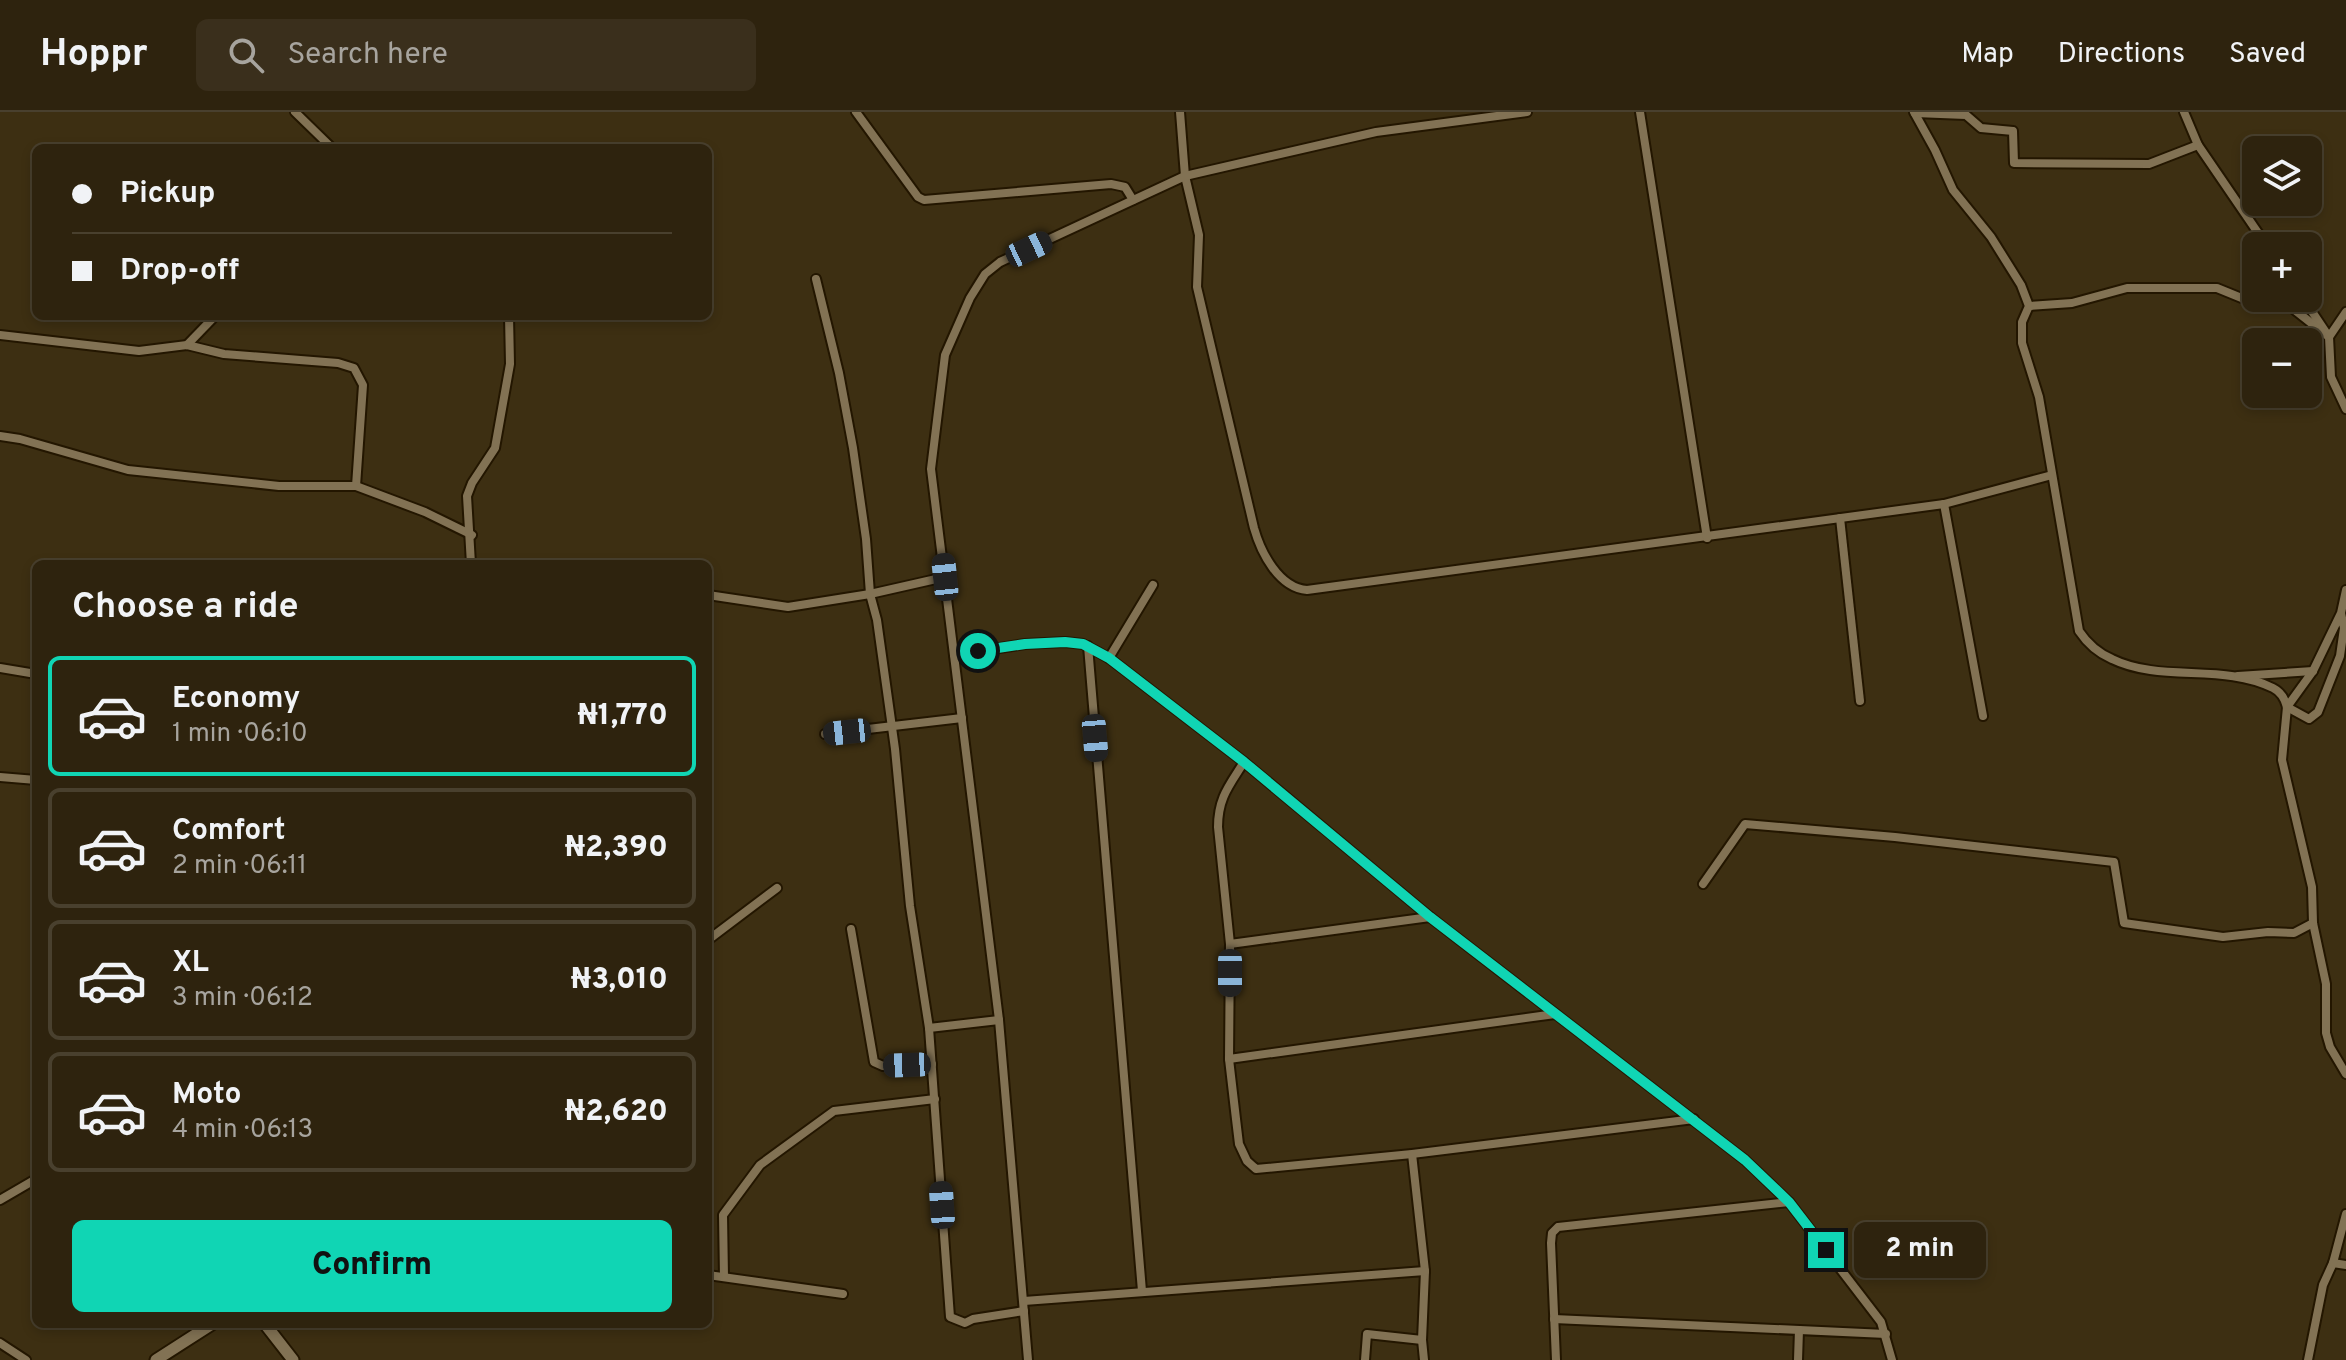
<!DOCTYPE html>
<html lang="en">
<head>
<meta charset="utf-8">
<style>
	:root { --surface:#2e230e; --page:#3a2f1c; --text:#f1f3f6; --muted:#a7a49e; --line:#49402e; --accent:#10d5b4 }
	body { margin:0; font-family:Overpass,sans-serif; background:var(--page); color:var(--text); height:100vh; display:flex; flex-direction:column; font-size:30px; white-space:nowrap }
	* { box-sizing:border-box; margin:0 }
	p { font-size:26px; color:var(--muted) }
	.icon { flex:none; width:44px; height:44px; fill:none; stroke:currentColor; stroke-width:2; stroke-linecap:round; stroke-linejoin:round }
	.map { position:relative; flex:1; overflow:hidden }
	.panel { position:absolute; left:32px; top:448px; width:680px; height:768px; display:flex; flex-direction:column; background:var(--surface); border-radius:12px; box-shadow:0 4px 12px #0003,0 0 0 2px var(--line) }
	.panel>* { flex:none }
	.top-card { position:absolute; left:32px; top:32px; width:680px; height:176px; border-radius:12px; box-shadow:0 4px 12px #0003,0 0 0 2px var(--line); display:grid; align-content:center; height:176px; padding:0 40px; background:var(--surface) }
	.tools { position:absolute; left:2242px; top:24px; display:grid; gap:16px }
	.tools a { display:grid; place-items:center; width:80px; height:80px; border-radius:12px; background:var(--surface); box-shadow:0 4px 12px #0003,0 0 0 2px var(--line); font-size:40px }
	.end { position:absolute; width:36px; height:36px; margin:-18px; border:10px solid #10d5b4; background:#111; box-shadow:0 0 0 4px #111 }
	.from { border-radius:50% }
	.bubble { position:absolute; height:56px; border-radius:12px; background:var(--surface); box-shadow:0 4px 12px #0003,0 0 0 2px var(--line); font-size:26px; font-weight:800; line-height:56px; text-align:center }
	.car { position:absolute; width:24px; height:48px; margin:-24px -12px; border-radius:10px; box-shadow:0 0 6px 2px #0007; background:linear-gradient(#222 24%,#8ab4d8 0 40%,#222 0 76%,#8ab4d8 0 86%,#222 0) }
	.top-card b { display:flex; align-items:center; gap:28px; height:76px; font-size:30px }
	.top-card b+b { border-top:2px solid var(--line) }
	.top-card i { width:20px; height:20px; background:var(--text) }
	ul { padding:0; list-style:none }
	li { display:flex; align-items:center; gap:24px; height:120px; margin:0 16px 12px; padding:0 24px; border:4px solid var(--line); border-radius:12px }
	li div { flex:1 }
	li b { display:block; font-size:30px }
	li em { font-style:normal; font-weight:800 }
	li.current { border-color:var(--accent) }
	li>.icon { width:72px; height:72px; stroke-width:1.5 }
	h2 { padding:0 40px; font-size:36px; line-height:96px }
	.cta { display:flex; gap:16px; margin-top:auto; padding:16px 40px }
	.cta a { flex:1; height:92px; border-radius:12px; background:var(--accent); color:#111; font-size:32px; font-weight:800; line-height:92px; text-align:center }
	header { display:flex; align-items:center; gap:48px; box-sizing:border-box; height:112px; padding:0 40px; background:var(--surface); border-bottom:2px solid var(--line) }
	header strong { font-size:38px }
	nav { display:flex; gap:44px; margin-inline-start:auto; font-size:28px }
	.search { width:560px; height:72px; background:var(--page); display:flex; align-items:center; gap:20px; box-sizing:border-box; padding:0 28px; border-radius:12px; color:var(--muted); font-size:30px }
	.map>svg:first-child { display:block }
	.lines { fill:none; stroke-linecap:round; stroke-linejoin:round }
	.street-casing { stroke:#231600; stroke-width:12 }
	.secondary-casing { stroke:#231600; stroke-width:15 }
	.street { stroke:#827254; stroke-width:8 }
	.secondary { stroke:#827254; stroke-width:11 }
	.route { stroke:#10d5b4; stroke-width:10 }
</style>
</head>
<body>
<header>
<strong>Hoppr</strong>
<div class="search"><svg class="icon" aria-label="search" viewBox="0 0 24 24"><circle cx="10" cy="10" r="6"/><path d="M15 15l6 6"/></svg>Search here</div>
<nav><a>Map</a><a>Directions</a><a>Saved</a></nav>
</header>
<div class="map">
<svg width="2346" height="1248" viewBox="0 0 2346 1248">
	<rect width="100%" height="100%" fill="#3d2f12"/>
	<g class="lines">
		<g class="street-casing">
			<g id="street">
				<path d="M295 0 332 36"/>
				<path d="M856 0 918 85 924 88 1111 72 1125 75 1133 88"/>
				<path d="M1180 0 1185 64 1199 123 1197 175 1254 416C1261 441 1279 476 1307 478L1944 392 2052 363"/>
				<path d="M1640 0 1707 426"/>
				<path d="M1914 0 1935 38 1953 78 1991 125 2021 173 2029 194 2022 210V231L2039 285 2079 519C2087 531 2098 541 2112 547 2161 571 2223 551 2273 576 2281 580 2285 587 2287 595L2282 648 2312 775 2313 811 2326 872V921L2330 935 2346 962"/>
				<path d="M2184 0 2198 33 2267 134"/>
				<path d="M1915 1 1966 3 1981 16 2013 19 2014 51 2149 52 2198 33"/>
				<path d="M816 167 839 261 853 336 866 427 870 482 877 508 895 637 910 794 929 916 950 1205 965 1211 973 1207 1024 1199"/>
				<path d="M2303 186 2329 225 2331 265 2346 297"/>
				<path d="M2029 194 2072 191 2127 176H2217L2244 187 2287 192 2329 225 2346 200"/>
				<path d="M0 223 139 239 187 233 224 242 338 251 354 256 363 273 356 374"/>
				<path d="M187 233 215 204"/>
				<path d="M0 324 20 327 128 358 279 374H356L425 400 472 423"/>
				<path d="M1944 392 1983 604"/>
				<path d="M1840 406 1860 589"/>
				<path d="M471 452 467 384 472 371 495 336 510 252 509 204"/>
				<path d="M708 483 788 495 870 482 945 465"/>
				<path d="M2341 501 2313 559 2287 595 2309 607 2318 600 2340 544 2344 516 2341 501 2346 478"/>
				<path d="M1088 534 1142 1179"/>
				<path d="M954 543 1025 532 1065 530 1083 532 1109 546 1244 650 1430 805 1745 1048 1789 1090 1881 1210 1892 1248"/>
				<path d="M1109 546 1153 473"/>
				<path d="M0 556 36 562"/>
				<path d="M2238 564 2313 559"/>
				<path d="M825 622 962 606"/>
				<path d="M1244 650C1229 674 1218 686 1218 715L1230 832 1229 947 1236 1007 1239 1032 1247 1049 1256 1057 1412 1042 1694 1007"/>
				<path d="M0 665 36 668"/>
				<path d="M1703 772 1745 712 1895 725 2114 750 2124 811 2223 825 2268 820 2294 821 2313 811"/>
				<path d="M851 817 874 950 883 954 932 952"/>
				<path d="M708 828 777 776"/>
				<path d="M1230 832 1430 805"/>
				<path d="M929 916 999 908"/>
				<path d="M1229 947 1555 902"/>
				<path d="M1412 1042 1425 1159 1422 1228 1424 1248"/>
				<path d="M0 1088 36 1067"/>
				<path d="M2333 1151 2346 1153"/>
				<path d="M708 1163 843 1182"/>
				<path d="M724 1165 723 1103 760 1053 834 999 935 987"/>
				<path d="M1024 1189 1425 1159"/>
				<path d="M1554 1207 1886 1222"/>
				<path d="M0 1231 26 1248"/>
				<path d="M1028 1248 999 908 931 357 945 243 970 186 985 162 1000 150 1185 64 1376 20 1527 0"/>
				<path d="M1365 1248 1367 1222 1422 1228"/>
				<path d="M1556 1248 1551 1131 1552 1121 1558 1115 1789 1090"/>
				<path d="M1798 1248 1799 1218"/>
				<path d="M2308 1248 2323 1173 2333 1151 2346 1102"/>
			</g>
		</g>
		<g class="secondary-casing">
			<g id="secondary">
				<path d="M265 1212 293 1248"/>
				<path d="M156 1248 212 1212"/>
			</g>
		</g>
		<use href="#street" class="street"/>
		<use href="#secondary" class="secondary"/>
	</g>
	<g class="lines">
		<path class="route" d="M978 539 1025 532 1065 530 1083 532 1109 546 1244 650 1430 805 1745 1048 1789 1090 1826 1138"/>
	</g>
</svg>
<div class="tools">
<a><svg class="icon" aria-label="layers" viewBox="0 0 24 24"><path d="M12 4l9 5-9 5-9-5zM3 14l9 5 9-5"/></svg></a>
<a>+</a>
<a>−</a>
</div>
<i class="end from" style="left:978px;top:539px"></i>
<i class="end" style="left:1826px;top:1138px"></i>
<div class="bubble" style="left:1854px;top:1110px;width:132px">2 min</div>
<i class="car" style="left:1029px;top:137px;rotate:65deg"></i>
<i class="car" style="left:945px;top:465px;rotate:354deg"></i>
<i class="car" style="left:847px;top:620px;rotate:264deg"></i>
<i class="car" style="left:1095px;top:626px;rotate:175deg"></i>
<i class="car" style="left:1230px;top:861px;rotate:180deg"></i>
<i class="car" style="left:907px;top:953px;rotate:268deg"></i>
<i class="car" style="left:942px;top:1093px;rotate:356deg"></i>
<div class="top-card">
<b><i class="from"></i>Pickup</b>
<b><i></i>Drop-off</b>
</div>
<section class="panel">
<h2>Choose a ride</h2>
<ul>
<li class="current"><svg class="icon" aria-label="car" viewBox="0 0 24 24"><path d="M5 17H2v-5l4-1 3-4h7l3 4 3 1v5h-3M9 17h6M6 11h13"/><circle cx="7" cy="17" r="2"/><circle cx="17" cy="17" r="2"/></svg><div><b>Economy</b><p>1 min · 06:10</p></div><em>₦1,770</em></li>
<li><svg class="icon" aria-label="car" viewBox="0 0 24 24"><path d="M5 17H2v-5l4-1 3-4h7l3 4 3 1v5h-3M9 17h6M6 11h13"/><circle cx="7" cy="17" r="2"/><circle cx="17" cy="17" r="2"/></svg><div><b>Comfort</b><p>2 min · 06:11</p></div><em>₦2,390</em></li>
<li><svg class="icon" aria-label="car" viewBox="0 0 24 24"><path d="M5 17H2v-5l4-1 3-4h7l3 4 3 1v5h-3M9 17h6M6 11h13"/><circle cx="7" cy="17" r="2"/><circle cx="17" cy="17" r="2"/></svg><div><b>XL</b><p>3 min · 06:12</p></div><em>₦3,010</em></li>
<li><svg class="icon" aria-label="car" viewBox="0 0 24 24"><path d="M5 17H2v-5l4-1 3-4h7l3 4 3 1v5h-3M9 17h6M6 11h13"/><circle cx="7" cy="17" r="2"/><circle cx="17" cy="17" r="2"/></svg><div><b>Moto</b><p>4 min · 06:13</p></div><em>₦2,620</em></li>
</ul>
<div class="cta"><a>Confirm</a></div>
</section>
</div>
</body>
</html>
